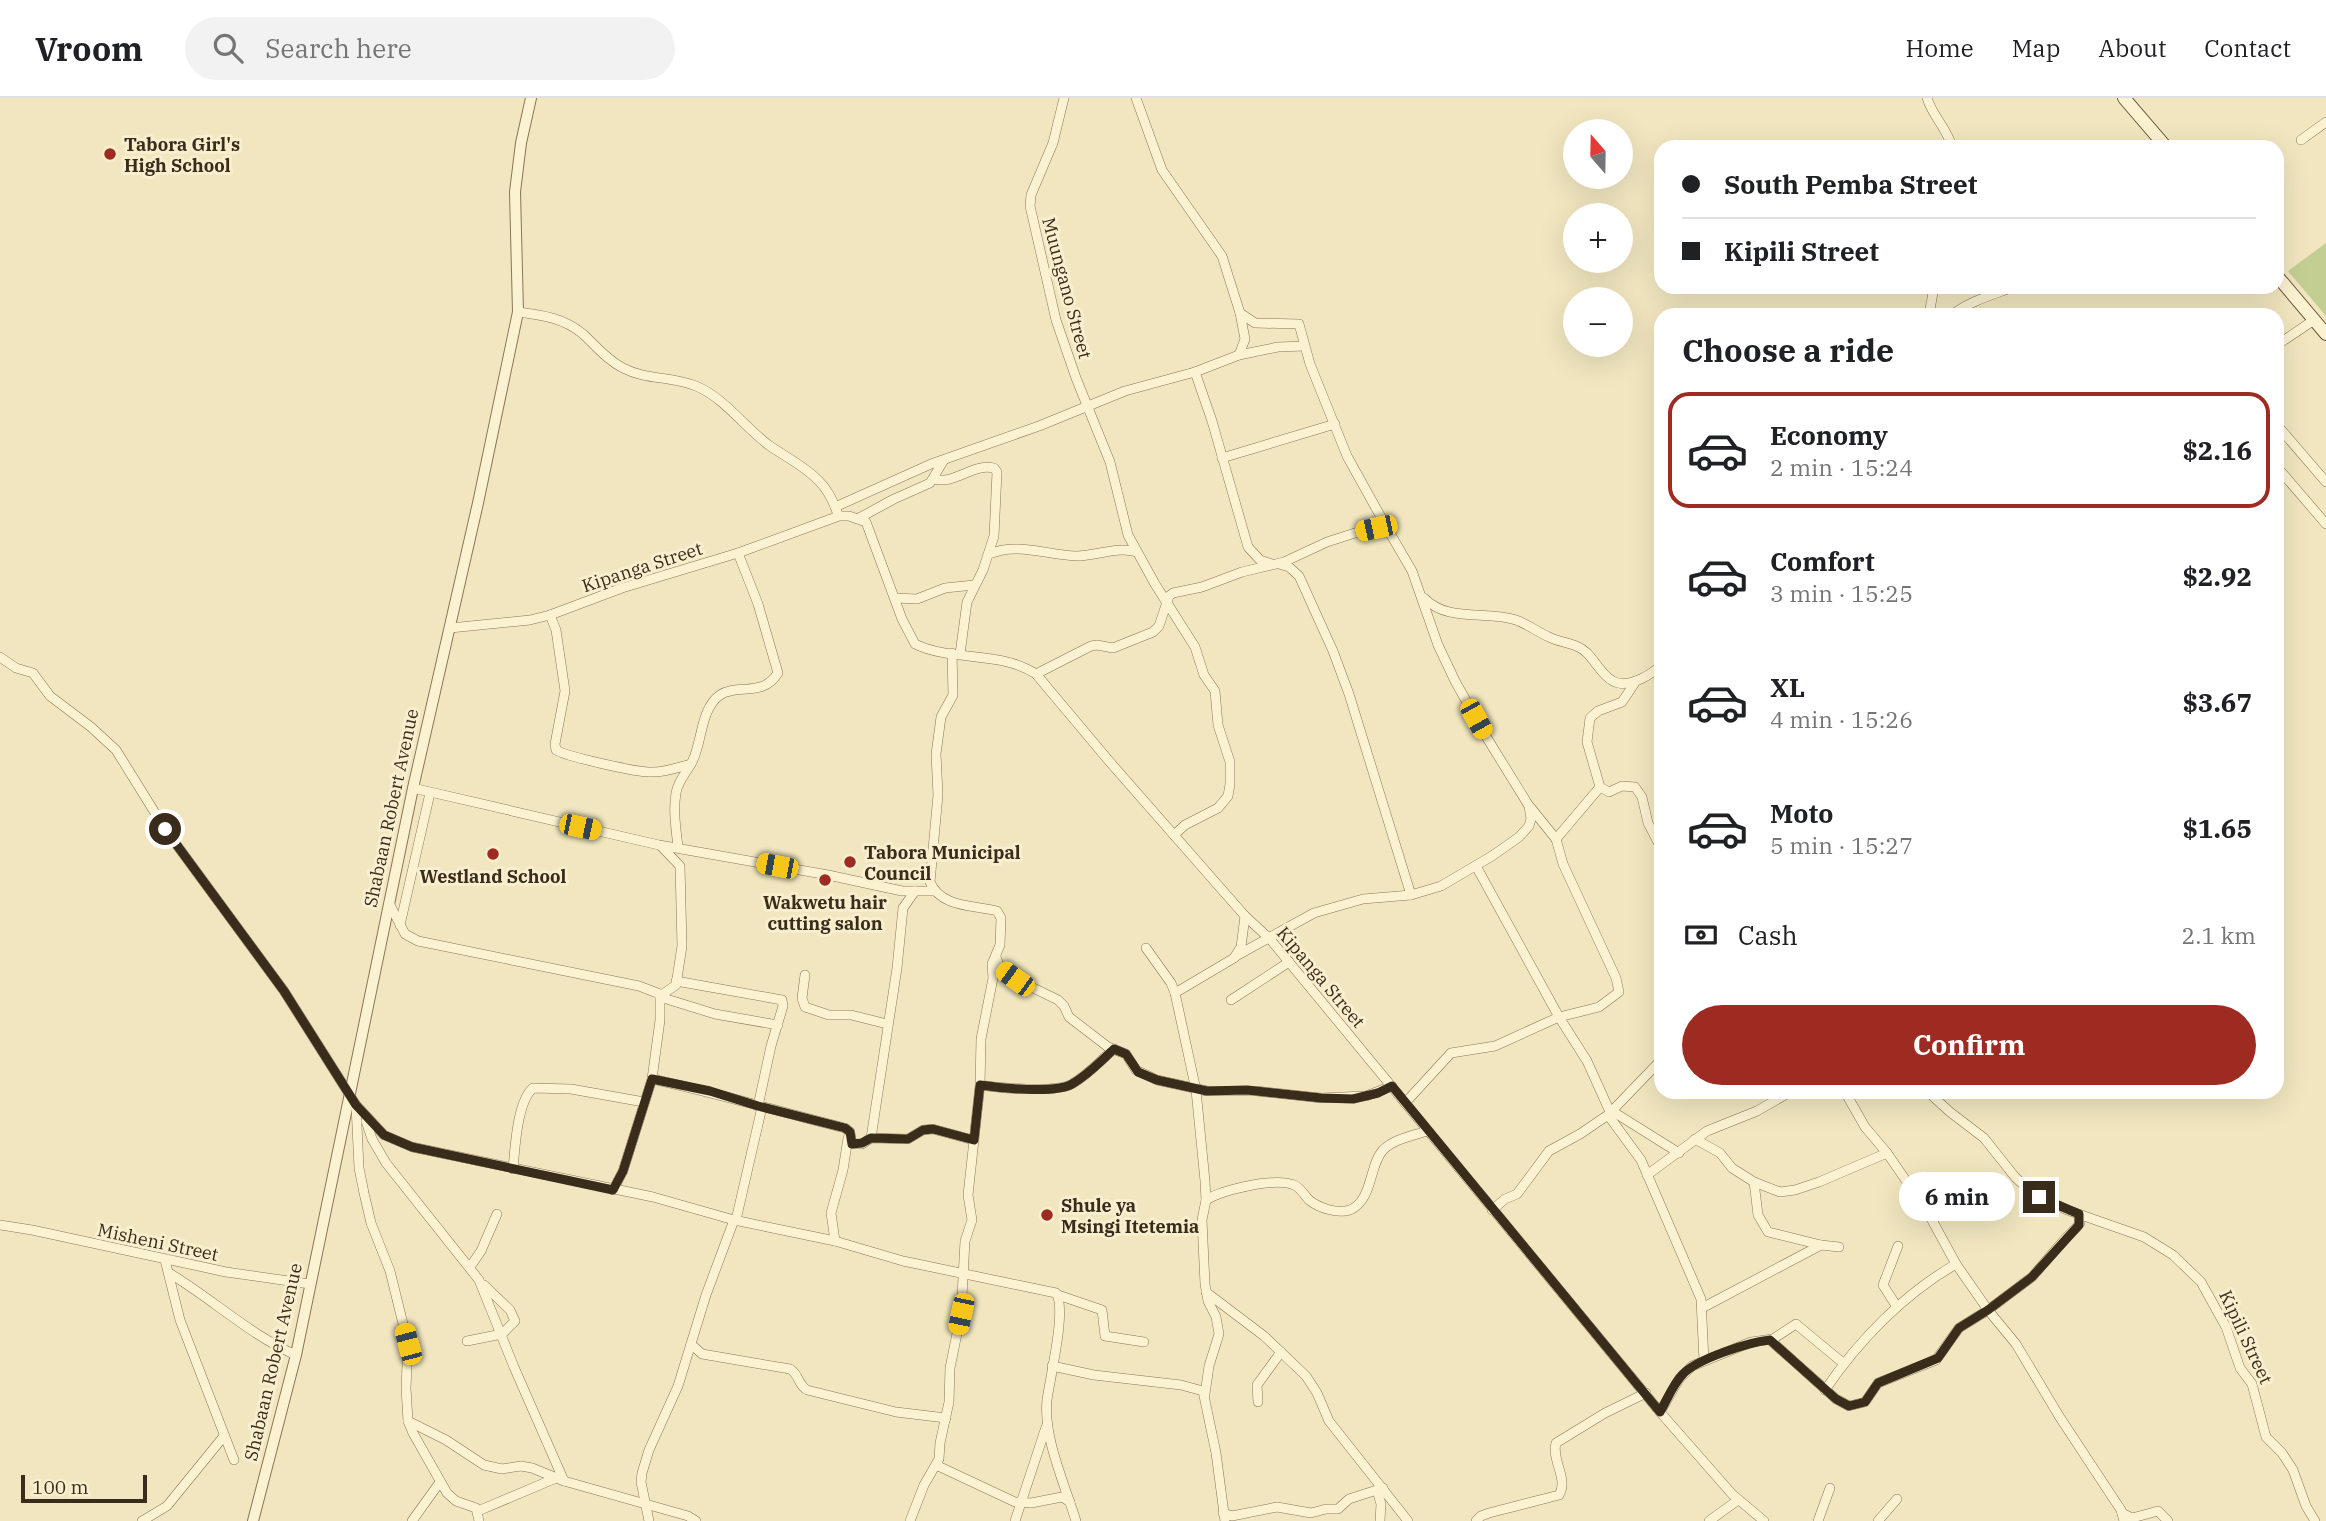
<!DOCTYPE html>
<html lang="en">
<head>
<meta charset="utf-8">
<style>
	:root { --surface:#fff; --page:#f2f2f2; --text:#202124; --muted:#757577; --line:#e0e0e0; --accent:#9e2b22 }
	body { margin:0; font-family:"IBM Plex Serif",serif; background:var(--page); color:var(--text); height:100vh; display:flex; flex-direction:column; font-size:26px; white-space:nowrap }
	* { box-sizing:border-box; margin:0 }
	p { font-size:23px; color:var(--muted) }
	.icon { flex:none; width:38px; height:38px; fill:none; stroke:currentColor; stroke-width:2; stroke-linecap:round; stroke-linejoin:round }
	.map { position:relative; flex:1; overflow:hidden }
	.sheet { position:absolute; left:1654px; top:210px; width:630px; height:791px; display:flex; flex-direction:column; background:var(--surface); border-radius:21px; box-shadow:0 7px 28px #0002 }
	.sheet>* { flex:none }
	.guide { position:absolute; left:1654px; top:42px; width:630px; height:154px; border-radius:21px; box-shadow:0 7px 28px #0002; display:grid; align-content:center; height:154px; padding:0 28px; background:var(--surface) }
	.needle { width:46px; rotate:340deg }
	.controls { position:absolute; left:1563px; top:21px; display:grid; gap:14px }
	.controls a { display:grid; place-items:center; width:70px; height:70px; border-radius:50%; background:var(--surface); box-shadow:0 7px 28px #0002; font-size:35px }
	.scale { position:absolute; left:21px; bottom:18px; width:126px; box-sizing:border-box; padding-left:7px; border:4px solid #392c1b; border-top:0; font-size:19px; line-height:24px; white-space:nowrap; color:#392c1b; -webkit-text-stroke:5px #f8efcf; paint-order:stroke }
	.end { position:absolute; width:32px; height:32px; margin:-16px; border:9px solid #392c1b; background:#fff; box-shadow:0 0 0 4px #fff }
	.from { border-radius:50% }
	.bubble { position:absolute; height:49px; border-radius:24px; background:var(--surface); box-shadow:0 7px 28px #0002; font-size:23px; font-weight:700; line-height:49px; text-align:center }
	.car { position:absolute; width:21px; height:42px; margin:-21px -10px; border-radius:9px; box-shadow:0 0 5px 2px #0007; background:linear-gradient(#f5c518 24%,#345 0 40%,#f5c518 0 76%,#345 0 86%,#f5c518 0) }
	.guide b { display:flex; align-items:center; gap:24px; height:66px; font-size:26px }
	.guide b+b { border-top:2px solid var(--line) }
	.guide i { width:18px; height:18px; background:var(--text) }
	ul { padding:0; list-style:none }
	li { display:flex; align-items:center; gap:21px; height:116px; margin:0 14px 10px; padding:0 14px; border:4px solid transparent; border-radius:21px }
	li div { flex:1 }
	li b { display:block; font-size:26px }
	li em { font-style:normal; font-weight:700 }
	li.selected { border-color:var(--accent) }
	li>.icon { width:63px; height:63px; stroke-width:1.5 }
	h2 { padding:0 28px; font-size:32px; line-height:84px }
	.pay { display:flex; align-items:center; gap:18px; height:77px; padding:0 28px; font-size:26px }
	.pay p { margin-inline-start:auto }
	.button { display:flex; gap:14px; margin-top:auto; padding:14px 28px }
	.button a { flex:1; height:80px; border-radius:42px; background:var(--accent); color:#fff; font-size:28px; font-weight:700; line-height:80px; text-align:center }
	header { display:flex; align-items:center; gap:42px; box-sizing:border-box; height:98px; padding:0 35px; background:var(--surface); border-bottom:2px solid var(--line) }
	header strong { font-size:33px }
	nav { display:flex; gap:38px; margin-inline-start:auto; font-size:24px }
	.search { width:490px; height:63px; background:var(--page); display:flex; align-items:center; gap:18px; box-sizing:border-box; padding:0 24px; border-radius:38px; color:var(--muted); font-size:26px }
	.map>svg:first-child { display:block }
	.green { fill:#c3cf92 }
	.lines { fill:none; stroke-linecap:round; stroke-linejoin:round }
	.minor-casing { stroke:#8b7656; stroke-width:10 }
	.tertiary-casing { stroke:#8b7656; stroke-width:12 }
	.secondary-casing { stroke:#6c5739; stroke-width:14 }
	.minor { stroke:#fbf2d2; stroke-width:9 }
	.tertiary { stroke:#fbf2d2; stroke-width:10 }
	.secondary { stroke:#fbf2d2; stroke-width:12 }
	.route { stroke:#392c1b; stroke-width:9 }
	.poi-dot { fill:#9e2b22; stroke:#f8efcf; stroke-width:2.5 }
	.labels { text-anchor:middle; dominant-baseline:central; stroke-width:6; stroke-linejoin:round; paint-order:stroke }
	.poi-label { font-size:18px; font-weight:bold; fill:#392c1b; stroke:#f8efcf; text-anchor:start }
	.street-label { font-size:18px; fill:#392c1b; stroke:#f8efcf }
</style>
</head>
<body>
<header>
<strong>Vroom</strong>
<div class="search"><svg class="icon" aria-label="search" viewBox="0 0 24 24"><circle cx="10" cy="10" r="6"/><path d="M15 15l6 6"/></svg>Search here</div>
<nav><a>Home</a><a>Map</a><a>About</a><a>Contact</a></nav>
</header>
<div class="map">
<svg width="2326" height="1423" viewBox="0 0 2326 1423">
	<rect width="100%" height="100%" fill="#f1e6bf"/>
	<path class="green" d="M2326 145V218L2288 173Z"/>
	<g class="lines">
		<g class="minor-casing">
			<g id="minor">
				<path d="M1064 0 1053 45 1031 97 1030 108 1056 222 1076 280 1110 364 1128 437 1155 486 1195 549 1204 577 1215 593 1218 627 1230 664V686L1228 698 1218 710 1185 727 1174 737"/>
				<path d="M1136 0 1162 72 1222 158 1240 215 1255 225 1299 226 1310 266 1347 358 1387 430"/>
				<path d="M1927 0C1933 19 1947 30 1952 49"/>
				<path d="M2301 42 2326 24"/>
				<path d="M518 214C542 217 564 220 583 236 596 248 607 262 623 270 646 282 672 278 696 288 725 300 745 330 770 348 786 359 804 368 818 382 827 391 833 402 837 414"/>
				<path d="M1929 217 1934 189"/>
				<path d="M1952 217C1970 203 1992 197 2013 189"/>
				<path d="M2277 247 2314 222"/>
				<path d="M1239 257 1245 241 1240 215"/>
				<path d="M1195 274 1212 323 1248 449 1260 462 1272 466"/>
				<path d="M2277 327 2326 384"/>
				<path d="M1222 360 1335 326"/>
				<path d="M2277 369 2326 426"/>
				<path d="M934 381C955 387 973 365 994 370L997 374 994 438 983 472 967 504 960 556"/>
				<path d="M835 409 931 366 1039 328 1125 293 1195 274 1239 257 1278 249 1304 248"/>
				<path d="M859 420 894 401 930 385 944 362"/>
				<path d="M989 456C1018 444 1046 457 1076 458 1097 458 1116 448 1137 454"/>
				<path d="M1279 466 1289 469 1299 478 1333 553 1349 596 1411 797"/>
				<path d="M895 500 917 501 945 490 974 487"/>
				<path d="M1424 500C1448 525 1487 512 1516 522 1527 526 1538 534 1549 539 1563 546 1575 544 1587 555 1596 564 1605 582 1618 585 1632 588 1651 577 1661 567"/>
				<path d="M550 517 556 532 565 593 555 646 556 652C568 659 639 675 653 674 666 674 679 669 691 666"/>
				<path d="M450 530 530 522 550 517 622 490 738 455 839 418H849L866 424 902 521 915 546C952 564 999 552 1036 576L1109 663 1245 818 1270 841 1660 1314 1732 1396 1764 1423"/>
				<path d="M0 559 16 570 33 575 50 598 91 629 116 652 165 731 284 893 356 1007 384 1037 412 1049 653 1099 734 1122 835 1143 903 1163 1056 1195C1067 1211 1050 1279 1047 1302 1043 1339 1065 1387 1076 1423"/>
				<path d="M1036 576 1091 548 1097 547 1113 550 1153 534 1159 528 1169 498 1173 495 1202 489 1242 474 1284 464 1327 444 1358 434 1376 430H1387L1412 473 1438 547 1455 583 1487 640 1529 708 1531 721 1529 728 1519 739 1492 758 1441 788 1411 797 1363 801 1314 815 1236 858"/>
				<path d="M1600 689 1609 694 1622 688 1635 689 1642 699 1648 725 1661 750"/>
				<path d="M413 690 659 747 828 777 902 793H934"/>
				<path d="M1556 741 1600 689 1587 644 1590 620 1598 613 1622 604 1636 583"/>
				<path d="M678 749C676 731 673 713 676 695 678 682 688 673 693 662 702 643 701 610 720 597 738 585 762 600 778 575L758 506 738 455"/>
				<path d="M1476 768 1559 919 1587 963 1610 1014"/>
				<path d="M389 805 405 836 418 843 639 888 660 896"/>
				<path d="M400 827 430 695"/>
				<path d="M1146 850 1171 885 1175 895 1196 992 1205 1083 1206 1102 1202 1122 1205 1186 1208 1203 1216 1219 1219 1236 1209 1268 1205 1296"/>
				<path d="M996 859 1000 870 1015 881 1058 902 1064 908 1069 919 1108 949 1126 956 1136 972 1157 982 1207 993H1256L1321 1000 1366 998 1392 988"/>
				<path d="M805 877 802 900 805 909 829 917H851L887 926"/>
				<path d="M676 883 782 902 783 908 771 948 758 1008"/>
				<path d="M1175 895 1234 860 1241 849 1245 818"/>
				<path d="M660 899 715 916 778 927"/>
				<path d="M1231 902 1289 864"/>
				<path d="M652 981C717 995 780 1014 845 1030L850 1034 852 1046H862L871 1040 908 1041 923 1032 933 1031 973 1042"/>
				<path d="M980 987C999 990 1056 995 1072 986 1088 977 1100 963 1114 951"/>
				<path d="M1845 994 1865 1029 1887 1055 1927 1113 1956 1166 1988 1212 2016 1246 2059 1318 2111 1397 2121 1412 2124 1423"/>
				<path d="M1928 994 1950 1014 1984 1040 2015 1079 2032 1095 2067 1112 2144 1139 2173 1157 2201 1184 2226 1229 2240 1270 2252 1286 2266 1339 2282 1355 2293 1372 2306 1408 2315 1423"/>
				<path d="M1405 1005 1451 955 1495 948 1559 919 1599 909 1619 894 1616 880 1563 766 1556 741 1531 710"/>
				<path d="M356 1007 359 1070 364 1095 371 1125 390 1173 408 1246 406 1290 408 1323 413 1335 447 1395 456 1403 476 1410 479 1423"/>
				<path d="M1612 1013 1679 1055"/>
				<path d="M1608 1017 1641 1062 1701 1201 1704 1263"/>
				<path d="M366 1023 372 1041 386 1065 479 1182 514 1269 564 1383"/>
				<path d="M871 1040 897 870 903 810 915 793"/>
				<path d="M1695 1041 1720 1055 1732 1070 1754 1084 1780 1094 1795 1092 1819 1084 1887 1055"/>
				<path d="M513 1071C515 1050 517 1004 533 990L571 991 644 1004"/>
				<path d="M1647 1077 1707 1033 1757 1013 1790 994"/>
				<path d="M1754 1084 1758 1117 1768 1134 1821 1147 1839 1149"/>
				<path d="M613 1092 623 1073 652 981 660 922V898L676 887 682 848 680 768 661 748"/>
				<path d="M1206 1102C1222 1092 1275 1079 1294 1087 1301 1090 1304 1097 1309 1102 1319 1110 1337 1116 1350 1112 1373 1102 1369 1067 1383 1052 1394 1041 1412 1038 1427 1033"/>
				<path d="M1492 1112 1505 1101 1517 1096 1549 1053 1580 1036 1608 1017 1661 962"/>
				<path d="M736 1122 762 1009"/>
				<path d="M0 1127 32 1132 226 1174 310 1186"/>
				<path d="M835 1143 831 1115 843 1072 848 1040"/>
				<path d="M165 1162 180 1222 234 1362"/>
				<path d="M470 1169 481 1153 497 1116"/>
				<path d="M169 1175C211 1200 253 1239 296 1257"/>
				<path d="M1206 1194 1264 1238 1306 1278 1317 1295 1329 1323 1408 1423"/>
				<path d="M1058 1197 1102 1212 1105 1238 1144 1244"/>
				<path d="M1897 1209 1883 1187 1898 1148"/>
				<path d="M1702 1210 1821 1147"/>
				<path d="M1770 1242 1836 1301 1849 1308 1865 1304 1878 1285 1936 1262 1959 1230 1988 1212 2032 1179 2065 1141 2077 1129 2080 1125 2079 1117"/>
				<path d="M467 1243 502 1236 515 1223 510 1212 484 1187"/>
				<path d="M691 1246 702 1256 790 1271C799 1276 798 1287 807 1292L896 1314 946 1320"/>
				<path d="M1052 1268 1094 1277 1181 1287 1203 1293 1216 1355 1225 1423"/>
				<path d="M1825 1292C1859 1242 1904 1196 1956 1166"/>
				<path d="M1258 1304 1257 1287 1281 1254"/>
				<path d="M1660 1314 1679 1281 1692 1268 1751 1244 1773 1241 1796 1226 1843 1265"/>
				<path d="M408 1323 446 1342 484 1367 502 1371 521 1368 532 1370 564 1383 688 1418 696 1423"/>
				<path d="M936 1367 1015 1404 1031 1405 1062 1399 1070 1404"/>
				<path d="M1377 1392 1381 1406 1380 1423"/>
				<path d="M478 1413 556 1380"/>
				<path d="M1223 1415 1232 1418 1277 1409 1311 1415 1326 1411H1338L1349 1401 1383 1390"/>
				<path d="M2122 1415 2132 1420 2158 1413 2168 1423"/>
				<path d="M142 1423 167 1408 224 1338"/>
				<path d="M412 1423 440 1384"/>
				<path d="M649 1423 641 1384 642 1375 649 1352 678 1288 706 1197 734 1122"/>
				<path d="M910 1423 924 1387 939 1361 940 1345 949 1304 950 1270 961 1216 965 1143 972 1122 968 1097 980 987 981 941 993 880 992 866 1000 847 1001 820 997 813C974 807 941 810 930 784L938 697 936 656 941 619 953 597 952 555"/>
				<path d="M1015 1423 1046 1329"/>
				<path d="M1476 1423 1481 1418 1489 1415 1559 1397C1569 1381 1551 1362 1556 1345L1605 1315 1646 1295"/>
				<path d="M1709 1423 1738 1402"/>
				<path d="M1818 1423 1830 1390"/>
				<path d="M1878 1423 1897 1401"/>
			</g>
		</g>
		<g class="tertiary-casing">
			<path id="tertiary" d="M253 1423 296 1257 413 690 478 405 518 214 515 94 521 45 531 0"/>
		</g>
		<g class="secondary-casing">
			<g id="secondary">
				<path d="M2124 0 2166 49"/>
				<path d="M2277 178 2326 236"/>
			</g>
		</g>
		<use href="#minor" class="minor"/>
		<use href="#tertiary" class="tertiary"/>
		<use href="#secondary" class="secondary"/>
	</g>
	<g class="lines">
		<path class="route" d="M165 731 284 893 356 1007 384 1037 412 1049 613 1092 623 1073 652 981 710 993 758 1008 845 1030 850 1034 852 1046 862 1045 871 1040 908 1041 923 1032 933 1031 974 1042 980 987C1000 990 1055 996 1072 986 1088 977 1101 963 1114 951L1126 956 1138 974 1157 982 1207 993 1247 992 1321 1000 1353 1001 1378 995 1392 988 1660 1314C1667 1302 1673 1286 1683 1276 1697 1261 1749 1244 1770 1242L1836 1301 1849 1308 1865 1304 1878 1285 1938 1260 1959 1230 1988 1212 2032 1179 2079 1127V1116L2039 1099"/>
	</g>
	<g class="poi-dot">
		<circle cx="110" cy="56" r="7"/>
		<circle cx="493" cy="756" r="7"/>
		<circle cx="850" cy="764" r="7"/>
		<circle cx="825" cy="782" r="7"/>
		<circle cx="1047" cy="1117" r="7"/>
	</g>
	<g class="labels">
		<g class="poi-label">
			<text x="124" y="46">Tabora Girl's<tspan x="124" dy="21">High School</tspan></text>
			<text x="864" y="754">Tabora Municipal<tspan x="864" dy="21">Council</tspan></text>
			<text x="493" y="778" text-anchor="middle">Westland School</text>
			<text x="825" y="804" text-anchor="middle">Wakwetu hair<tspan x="825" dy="21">cutting salon</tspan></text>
			<text x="1061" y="1107">Shule ya<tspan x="1061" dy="21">Msingi Itetemia</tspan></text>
		</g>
		<g class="street-label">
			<text transform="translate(1067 190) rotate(75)">Muungano Street</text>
			<text transform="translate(642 469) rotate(-18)">Kipanga Street</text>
			<text transform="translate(391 710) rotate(-78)">Shabaan Robert Avenue</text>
			<text transform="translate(1321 879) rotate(50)">Kipanga Street</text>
			<text transform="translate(158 1144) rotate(12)">Misheni Street</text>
			<text transform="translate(2246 1239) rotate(65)">Kipili Street</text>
			<text transform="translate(273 1264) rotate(-77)">Shabaan Robert Avenue</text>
		</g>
	</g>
</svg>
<div class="controls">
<a><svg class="needle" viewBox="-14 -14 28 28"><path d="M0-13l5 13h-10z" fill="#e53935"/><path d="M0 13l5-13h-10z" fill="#757577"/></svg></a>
<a>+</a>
<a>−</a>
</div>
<div class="scale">100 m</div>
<i class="end from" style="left:165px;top:731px"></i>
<i class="end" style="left:2039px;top:1099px"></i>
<div class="bubble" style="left:1899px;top:1074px;width:116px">6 min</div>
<i class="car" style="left:1376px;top:430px;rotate:258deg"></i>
<i class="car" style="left:1476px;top:621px;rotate:151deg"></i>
<i class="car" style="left:580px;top:729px;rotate:102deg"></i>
<i class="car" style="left:777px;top:768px;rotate:281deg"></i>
<i class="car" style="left:1015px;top:881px;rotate:306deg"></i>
<i class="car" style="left:961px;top:1216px;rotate:192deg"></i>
<i class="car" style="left:408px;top:1246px;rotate:345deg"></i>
<div class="guide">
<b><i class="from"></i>South Pemba Street</b>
<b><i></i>Kipili Street</b>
</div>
<section class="sheet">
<h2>Choose a ride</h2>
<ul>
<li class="selected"><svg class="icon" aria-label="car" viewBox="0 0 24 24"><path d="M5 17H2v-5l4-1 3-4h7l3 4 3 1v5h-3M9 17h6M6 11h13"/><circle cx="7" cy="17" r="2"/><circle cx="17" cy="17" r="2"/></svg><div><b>Economy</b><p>2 min · 15:24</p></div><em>$2.16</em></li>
<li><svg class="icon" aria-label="car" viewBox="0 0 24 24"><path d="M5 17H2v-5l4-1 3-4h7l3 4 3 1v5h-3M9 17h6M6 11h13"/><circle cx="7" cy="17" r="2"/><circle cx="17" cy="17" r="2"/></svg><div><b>Comfort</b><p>3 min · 15:25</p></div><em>$2.92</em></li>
<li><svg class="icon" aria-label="car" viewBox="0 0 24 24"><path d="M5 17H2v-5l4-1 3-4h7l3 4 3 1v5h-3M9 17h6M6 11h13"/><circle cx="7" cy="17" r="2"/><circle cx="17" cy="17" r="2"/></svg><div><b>XL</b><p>4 min · 15:26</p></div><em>$3.67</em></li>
<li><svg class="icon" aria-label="car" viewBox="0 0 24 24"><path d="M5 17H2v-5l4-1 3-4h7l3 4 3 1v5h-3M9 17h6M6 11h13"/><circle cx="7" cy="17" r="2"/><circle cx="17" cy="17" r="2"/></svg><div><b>Moto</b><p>5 min · 15:27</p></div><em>$1.65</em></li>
</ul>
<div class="pay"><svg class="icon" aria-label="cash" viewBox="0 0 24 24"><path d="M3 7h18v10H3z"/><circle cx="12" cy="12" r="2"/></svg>Cash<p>2.1 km</p></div>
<div class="button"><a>Confirm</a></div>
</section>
</div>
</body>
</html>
